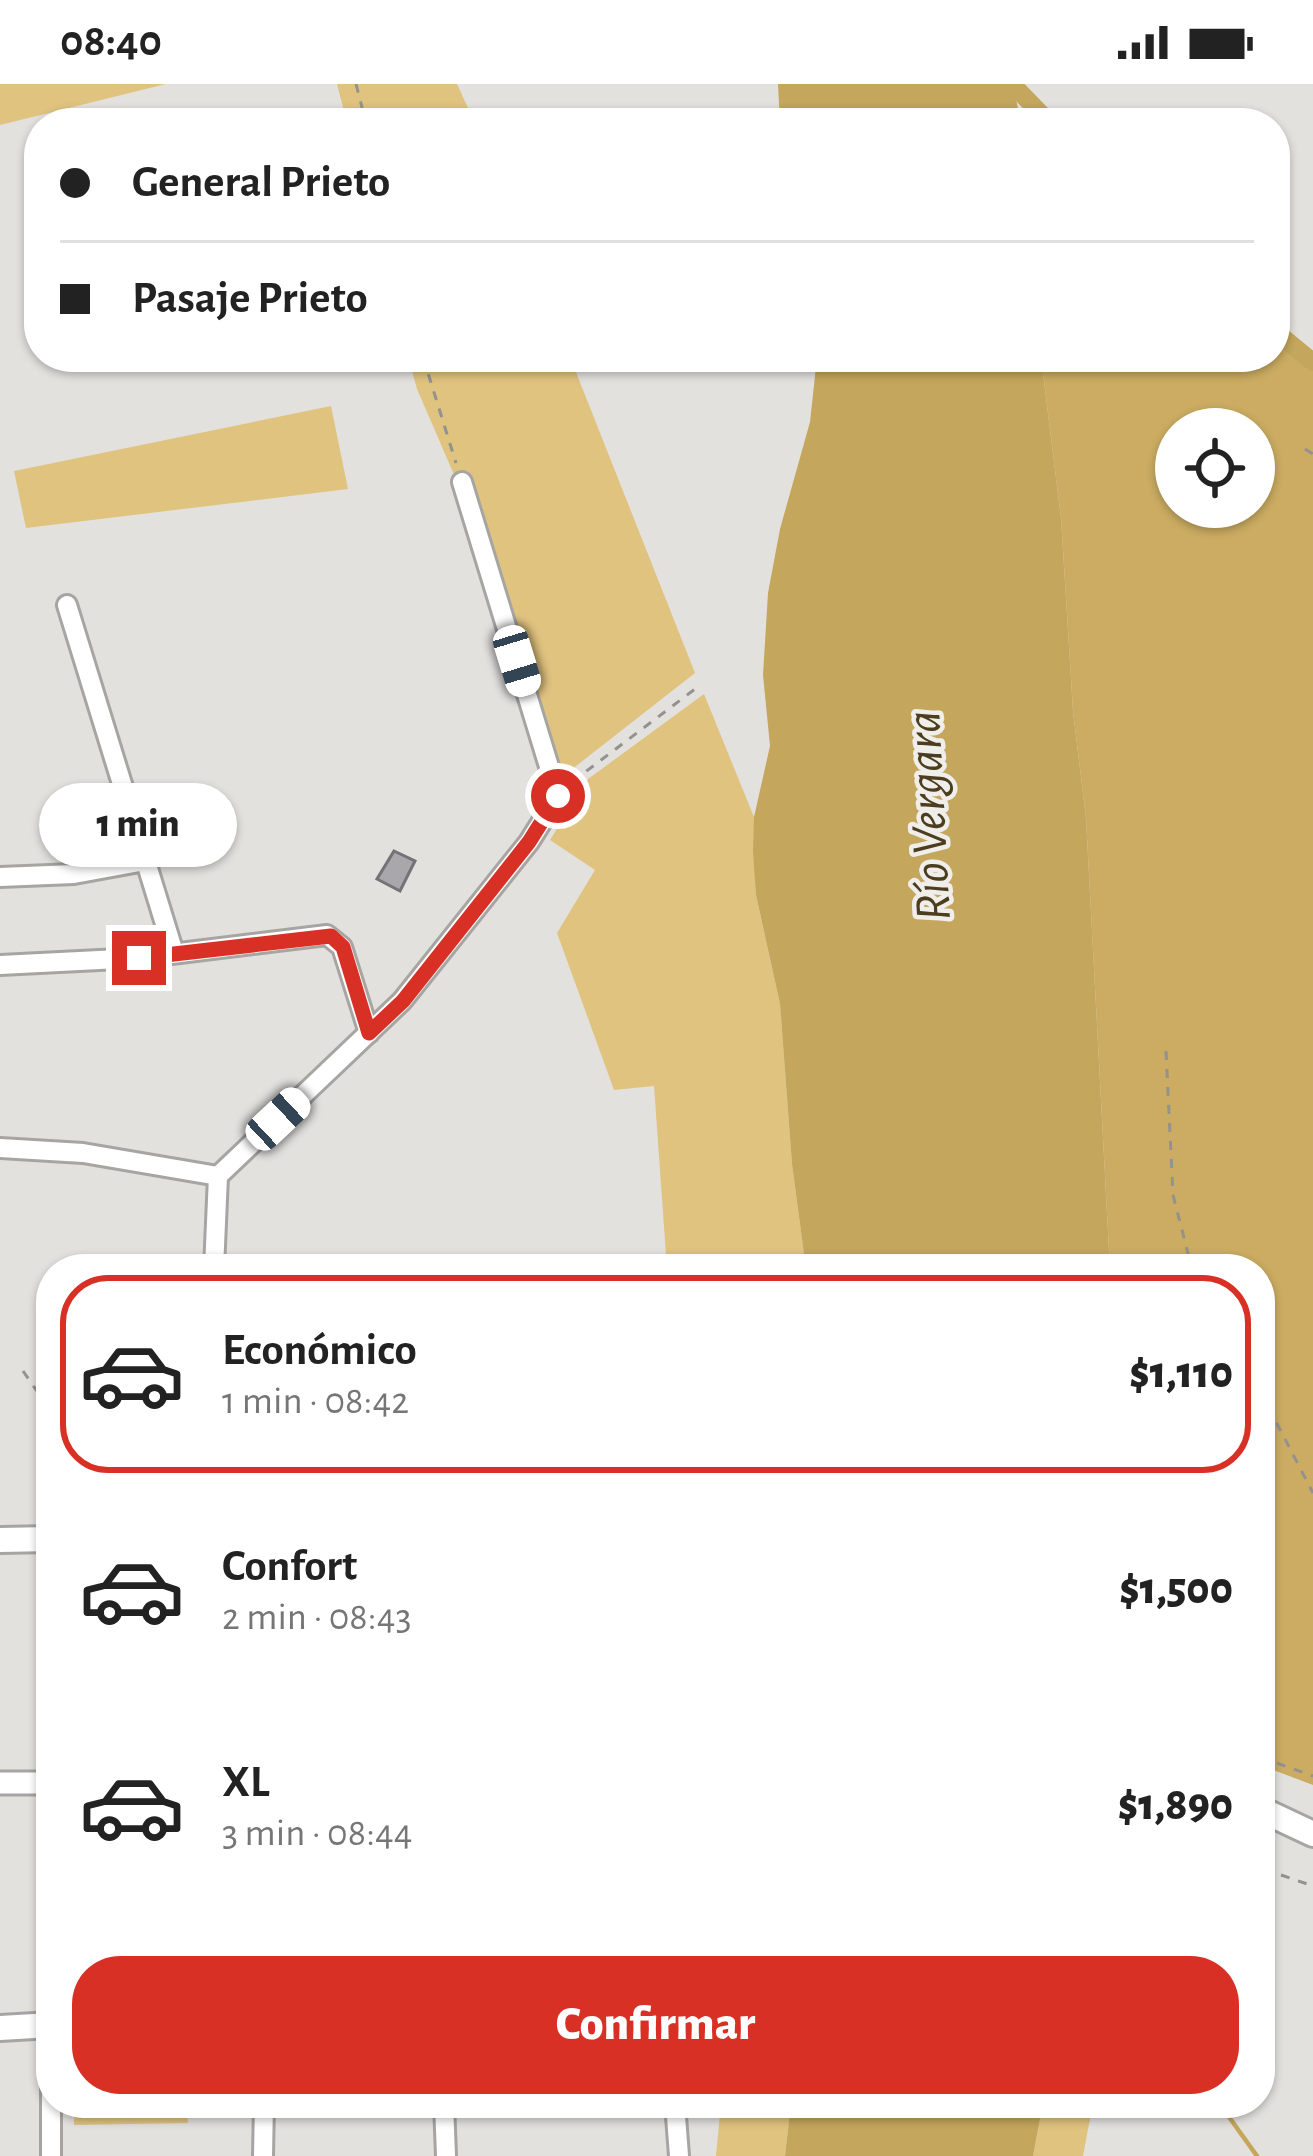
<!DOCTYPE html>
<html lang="es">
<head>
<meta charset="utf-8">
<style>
	:root { --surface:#fff; --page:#f6f6f6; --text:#222; --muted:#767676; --line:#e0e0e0; --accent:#d93025 }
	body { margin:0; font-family:"Alegreya Sans",sans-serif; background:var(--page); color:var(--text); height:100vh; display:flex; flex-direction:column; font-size:45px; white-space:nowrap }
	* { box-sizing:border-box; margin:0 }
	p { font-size:39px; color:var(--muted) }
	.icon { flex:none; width:66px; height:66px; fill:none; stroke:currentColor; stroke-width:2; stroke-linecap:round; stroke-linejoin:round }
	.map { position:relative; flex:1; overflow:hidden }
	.details { position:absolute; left:36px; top:1170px; width:1239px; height:864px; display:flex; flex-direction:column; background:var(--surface); border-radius:48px; box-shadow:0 3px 9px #0004 }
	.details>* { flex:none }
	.guide { position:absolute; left:24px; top:24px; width:1266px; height:264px; border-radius:48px; box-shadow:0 3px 9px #0004; display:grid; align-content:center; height:264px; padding:0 36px; background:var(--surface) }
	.tools { position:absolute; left:1155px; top:324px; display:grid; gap:24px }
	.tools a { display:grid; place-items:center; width:120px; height:120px; border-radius:50%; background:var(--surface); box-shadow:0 3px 9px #0004; font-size:60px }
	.end { position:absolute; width:54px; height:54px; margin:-27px; border:15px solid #d93025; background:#fff; box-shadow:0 0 0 6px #fff }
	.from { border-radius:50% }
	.bubble { position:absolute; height:84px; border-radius:42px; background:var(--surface); box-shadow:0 3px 9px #0004; font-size:39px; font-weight:800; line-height:84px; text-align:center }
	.car { position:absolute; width:36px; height:72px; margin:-36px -18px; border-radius:15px; box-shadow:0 0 9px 3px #0007; background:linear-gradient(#fff 24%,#345 0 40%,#fff 0 76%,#345 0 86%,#fff 0) }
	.guide b { display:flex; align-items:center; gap:42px; height:114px; font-size:45px }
	.guide b+b { border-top:3px solid var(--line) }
	.guide i { width:30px; height:30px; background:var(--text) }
	ul { padding:21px 0 0; list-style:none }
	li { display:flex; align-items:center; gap:36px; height:198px; margin:0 24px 18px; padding:0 12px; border:6px solid transparent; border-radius:48px }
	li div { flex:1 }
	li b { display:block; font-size:45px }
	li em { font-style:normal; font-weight:800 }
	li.selected { border-color:var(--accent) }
	li>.icon { width:108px; height:108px; stroke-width:1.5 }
	.cta { display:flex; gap:24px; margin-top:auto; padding:24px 36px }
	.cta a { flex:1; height:138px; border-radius:48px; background:var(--accent); color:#fff; font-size:48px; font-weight:800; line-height:138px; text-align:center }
	.status { display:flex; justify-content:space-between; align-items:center; height:84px; padding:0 60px; background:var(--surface); direction:ltr }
	.status svg { height:33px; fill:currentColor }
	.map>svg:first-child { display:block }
	.green { fill:#e0c37f }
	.forest { fill:#cbac62; fill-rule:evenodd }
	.water { fill:#c4a65c }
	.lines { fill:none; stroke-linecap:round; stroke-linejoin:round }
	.stream { stroke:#c4a65c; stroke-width:4.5 }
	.canal { stroke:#c4a65c; stroke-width:18 }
	.building { fill:#a9a7aa; stroke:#747276; stroke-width:3 }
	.minor-casing { stroke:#a7a5a2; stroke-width:24 }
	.tertiary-casing { stroke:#a7a5a2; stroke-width:27 }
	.secondary-casing { stroke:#a7a5a2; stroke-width:30 }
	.path { stroke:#93928f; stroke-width:3; stroke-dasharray:9 9; stroke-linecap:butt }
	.minor { stroke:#fff; stroke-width:18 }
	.tertiary { stroke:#fff; stroke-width:21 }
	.secondary { stroke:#fff; stroke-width:24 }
	.route { stroke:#d93025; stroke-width:15 }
	.labels { text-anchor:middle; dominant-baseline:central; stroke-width:9; stroke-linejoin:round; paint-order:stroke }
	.water-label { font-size:51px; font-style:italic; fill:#4b3d1d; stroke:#f0eeeb }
</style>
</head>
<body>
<div class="status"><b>08:40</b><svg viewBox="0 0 49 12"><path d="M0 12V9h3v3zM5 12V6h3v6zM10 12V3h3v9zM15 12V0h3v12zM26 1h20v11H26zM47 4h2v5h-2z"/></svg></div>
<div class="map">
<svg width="1313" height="2072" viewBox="0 0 1313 2072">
	<rect width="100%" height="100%" fill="#e3e1de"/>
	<g class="green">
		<path d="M0 0H166L0 41Z"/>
		<path d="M337 0H457L475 39H347Z"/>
		<path d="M408 273H570L695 589 548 704 455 393 417 305Z"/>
		<path d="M331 322 348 405 26 444 14 387Z"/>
		<path d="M704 610 754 733 756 811 780 920 792 1080 806 1185H667L654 1002 614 1006 557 849 595 786 550 756 588 695Z"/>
		<path d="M74 2019H186L188 2039 74 2041Z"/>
		<path d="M721 2019H791L785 2072H716Z"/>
		<path d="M1043 2019H1093L1083 2072H1033Z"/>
	</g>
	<path class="forest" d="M1275 247 1313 278V1701L1260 1681V1185H1110L1086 734 1073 627 1061 434 1041 273H1275ZM1176 345H1254V423H1176Z"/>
	<g class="water">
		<path d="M778 0H1013L1021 39H780Z"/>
		<path d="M817 273H1041L1061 434 1073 627 1086 734 1110 1185H806L792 1080 780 920 756 811 753 767 754 733 770 662 763 591 768 509 780 445 810 338Z"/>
		<path d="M791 2019H1043L1033 2072H785Z"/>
	</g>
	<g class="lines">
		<path class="stream" d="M1219 2019 1257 2072"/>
		<g class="canal">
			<path d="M1012 0 1050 39"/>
			<path d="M1275 247 1313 278"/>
		</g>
	</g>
	<path class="building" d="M394 767 415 777 400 807 377 795Z"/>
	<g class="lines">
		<g class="minor-casing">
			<g id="minor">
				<path d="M67 521 174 869"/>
				<path d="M0 793 74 790 145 777"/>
				<path d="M0 881 139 874 327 851 342 863 369 949"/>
				<path d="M0 1064 83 1069 218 1092"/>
				<path d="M218 1092 402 917 529 758 558 712 462 398"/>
				<path d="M214 1185 218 1092"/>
				<path d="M49 1324 51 1443"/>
				<path d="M444 2019 446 2072"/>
				<path d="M675 2019 679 2072"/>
				<path d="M51 2072V1463"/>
				<path d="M263 2072 264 2019"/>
			</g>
		</g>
		<g class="tertiary-casing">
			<path id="tertiary" d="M0 1699H51"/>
		</g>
		<g class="secondary-casing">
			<g id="secondary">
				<path d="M0 1456 51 1455"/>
				<path d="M1260 1725 1313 1750"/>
				<path d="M0 1944 51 1941"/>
			</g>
		</g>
		<g class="path">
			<path d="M356 0 366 39"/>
			<path d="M423 273 456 379"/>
			<path d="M1305 365 1313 370"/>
			<path d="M572 698 695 605"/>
			<path d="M1166 967 1173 1111 1192 1185"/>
			<path d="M23 1287 39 1310"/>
			<path d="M1260 1307 1313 1409"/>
			<path d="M1260 1673 1313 1692"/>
			<path d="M1281 1791 1313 1802"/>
		</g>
		<use href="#minor" class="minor"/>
		<use href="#tertiary" class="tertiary"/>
		<use href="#secondary" class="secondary"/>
	</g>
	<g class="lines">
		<path class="route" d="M139 874 331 852 343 863 369 949 403 917 529 758 558 712"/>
	</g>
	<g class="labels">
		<g class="water-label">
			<text transform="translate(929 732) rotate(-93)">Río Vergara</text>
		</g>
	</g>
</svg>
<div class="tools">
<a><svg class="icon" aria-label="locate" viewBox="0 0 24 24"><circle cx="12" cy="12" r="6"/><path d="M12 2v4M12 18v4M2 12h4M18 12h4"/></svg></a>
</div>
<i class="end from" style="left:558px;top:712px"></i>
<i class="end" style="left:139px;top:874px"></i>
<div class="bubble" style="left:39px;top:699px;width:198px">1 min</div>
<i class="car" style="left:517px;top:577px;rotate:163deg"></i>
<i class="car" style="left:278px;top:1035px;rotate:47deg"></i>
<div class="guide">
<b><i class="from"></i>General Prieto</b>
<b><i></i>Pasaje Prieto</b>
</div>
<section class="details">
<ul>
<li class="selected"><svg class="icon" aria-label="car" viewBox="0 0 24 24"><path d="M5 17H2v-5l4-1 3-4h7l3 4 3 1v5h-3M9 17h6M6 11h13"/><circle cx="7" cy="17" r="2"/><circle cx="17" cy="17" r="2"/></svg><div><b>Económico</b><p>1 min · 08:42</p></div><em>$1,110</em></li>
<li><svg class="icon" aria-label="car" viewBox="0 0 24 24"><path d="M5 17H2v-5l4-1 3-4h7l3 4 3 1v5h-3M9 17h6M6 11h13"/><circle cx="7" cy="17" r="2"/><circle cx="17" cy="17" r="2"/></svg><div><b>Confort</b><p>2 min · 08:43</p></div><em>$1,500</em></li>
<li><svg class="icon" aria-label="car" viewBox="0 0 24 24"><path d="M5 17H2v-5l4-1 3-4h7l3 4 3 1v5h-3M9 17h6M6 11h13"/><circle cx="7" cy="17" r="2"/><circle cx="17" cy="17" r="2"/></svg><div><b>XL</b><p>3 min · 08:44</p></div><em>$1,890</em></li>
</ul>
<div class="cta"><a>Confirmar</a></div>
</section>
</div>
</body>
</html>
